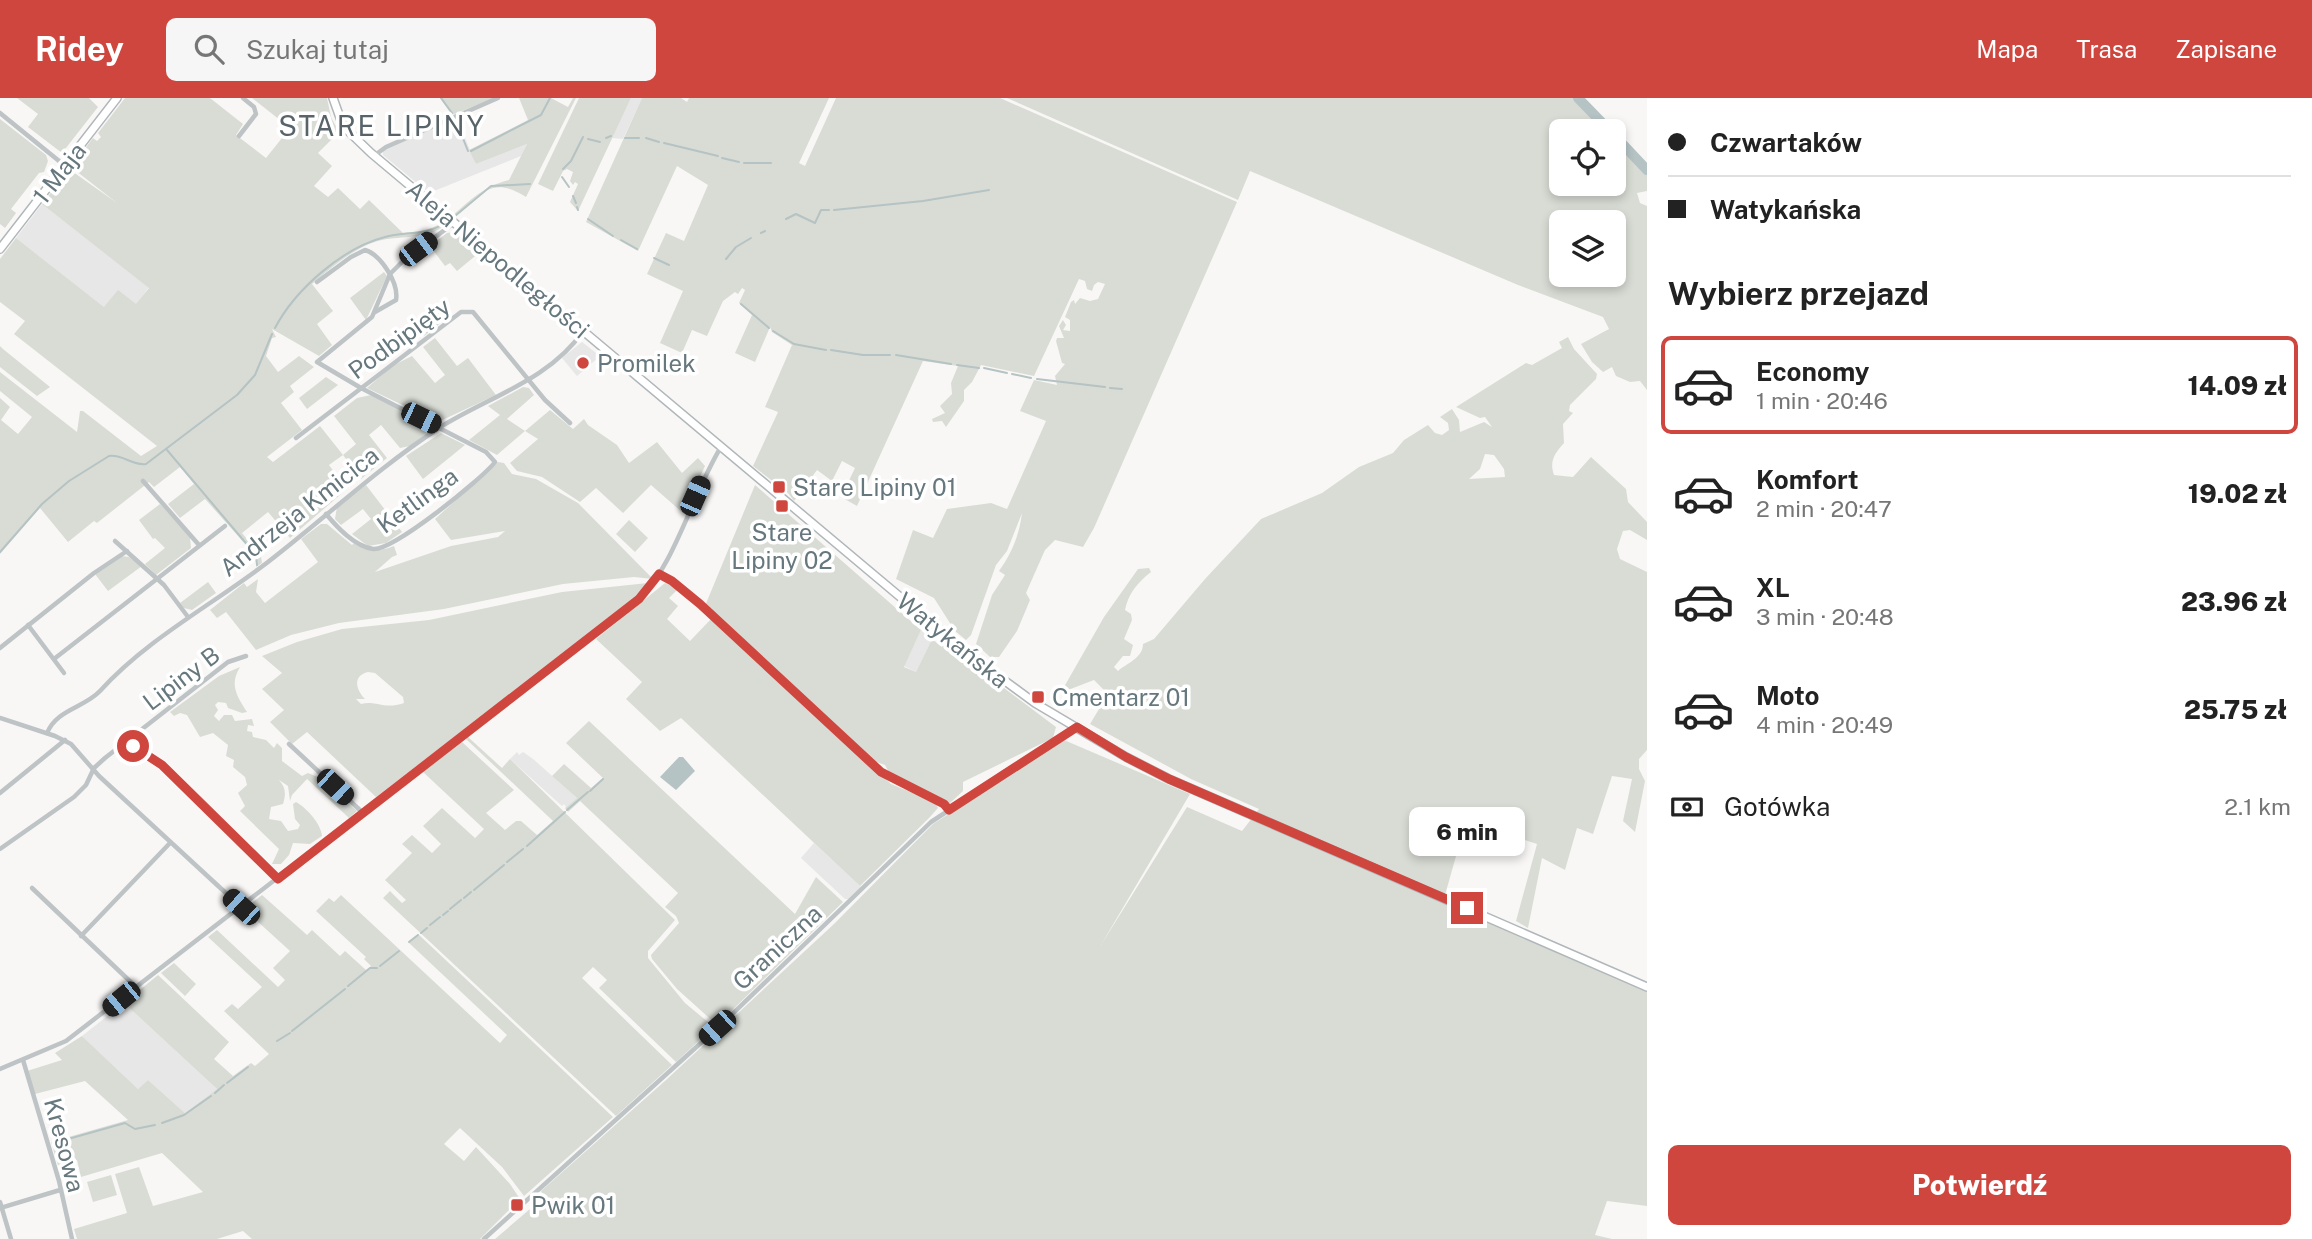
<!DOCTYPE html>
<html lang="pl">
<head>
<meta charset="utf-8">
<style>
	:root { --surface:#fff; --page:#f6f6f6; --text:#222; --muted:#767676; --line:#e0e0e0; --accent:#cf463f }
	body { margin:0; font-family:"Public Sans",sans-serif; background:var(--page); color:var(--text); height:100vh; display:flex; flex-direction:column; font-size:26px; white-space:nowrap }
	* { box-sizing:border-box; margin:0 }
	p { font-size:23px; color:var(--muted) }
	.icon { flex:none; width:38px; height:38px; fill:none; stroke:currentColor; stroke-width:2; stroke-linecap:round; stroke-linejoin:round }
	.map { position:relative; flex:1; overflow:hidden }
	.drawer { display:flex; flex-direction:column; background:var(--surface); width:665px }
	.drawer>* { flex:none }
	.banner { display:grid; align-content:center; height:154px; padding:0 21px; background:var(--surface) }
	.fabs { position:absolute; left:1549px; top:21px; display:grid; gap:14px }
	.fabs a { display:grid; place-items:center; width:77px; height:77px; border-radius:10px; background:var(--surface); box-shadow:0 4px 10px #0003; font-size:35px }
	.end { position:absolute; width:32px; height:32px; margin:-16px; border:9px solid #cf463f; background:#fff; box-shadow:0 0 0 4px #fff }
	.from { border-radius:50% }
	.bubble { position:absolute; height:49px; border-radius:10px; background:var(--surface); box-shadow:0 4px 10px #0003; font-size:23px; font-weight:800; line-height:49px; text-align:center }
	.car { position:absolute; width:21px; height:42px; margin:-21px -10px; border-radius:9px; box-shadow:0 0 5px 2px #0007; background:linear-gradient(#222 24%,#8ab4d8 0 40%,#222 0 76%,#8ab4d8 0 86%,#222 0) }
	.banner b { display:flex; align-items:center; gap:24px; height:66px; font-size:26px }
	.banner b+b { border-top:2px solid var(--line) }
	.banner i { width:18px; height:18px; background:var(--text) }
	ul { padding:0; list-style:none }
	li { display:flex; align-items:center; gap:21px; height:98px; margin:0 14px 10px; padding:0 7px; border:4px solid transparent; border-radius:10px }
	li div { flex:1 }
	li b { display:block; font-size:26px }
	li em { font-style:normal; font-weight:800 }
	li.current { border-color:var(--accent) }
	li>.icon { width:63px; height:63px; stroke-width:1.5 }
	h2 { padding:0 21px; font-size:32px; line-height:84px }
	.pay { display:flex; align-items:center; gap:18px; height:77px; padding:0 21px; font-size:26px }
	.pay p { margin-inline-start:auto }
	.cta { display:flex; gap:14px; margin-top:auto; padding:14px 21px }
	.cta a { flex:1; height:80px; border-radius:10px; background:var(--accent); color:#fff; font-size:28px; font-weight:800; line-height:80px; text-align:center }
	header { display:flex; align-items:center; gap:42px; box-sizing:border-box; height:98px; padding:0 35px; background:var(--accent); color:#fff }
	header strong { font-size:33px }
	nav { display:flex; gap:38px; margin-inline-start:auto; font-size:24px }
	.search { width:490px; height:63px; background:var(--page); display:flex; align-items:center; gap:18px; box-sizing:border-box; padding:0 24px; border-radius:10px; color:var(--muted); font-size:26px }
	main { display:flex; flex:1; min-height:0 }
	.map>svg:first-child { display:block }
	.built { fill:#e6e7e6 }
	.green { fill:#d9dcd5; fill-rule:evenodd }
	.water { fill:#b5c3c4 }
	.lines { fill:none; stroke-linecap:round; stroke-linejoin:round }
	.stream { stroke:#b5c3c4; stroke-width:2 }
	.river { stroke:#b5c3c4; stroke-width:10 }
	.secondary-casing { stroke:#b0b7ba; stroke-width:10 }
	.street { stroke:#bec3c5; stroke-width:4.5 }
	.secondary { stroke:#fff; stroke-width:7 }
	.route { stroke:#cf463f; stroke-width:9 }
	.poi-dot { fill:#cf463f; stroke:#fff; stroke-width:2.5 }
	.labels { text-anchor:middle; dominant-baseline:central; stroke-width:7; stroke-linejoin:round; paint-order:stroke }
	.street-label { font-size:24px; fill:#66777d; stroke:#fff }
	.poi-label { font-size:24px; fill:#66777d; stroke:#fff; text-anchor:start }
	.quarter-label { font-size:28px; letter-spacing:2px; fill:#586469; stroke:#fff }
</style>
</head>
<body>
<header>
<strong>Ridey</strong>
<div class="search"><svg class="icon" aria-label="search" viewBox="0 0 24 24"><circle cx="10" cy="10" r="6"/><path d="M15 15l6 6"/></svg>Szukaj tutaj</div>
<nav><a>Mapa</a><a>Trasa</a><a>Zapisane</a></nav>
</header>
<main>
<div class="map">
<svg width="1647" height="1141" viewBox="0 0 1647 1141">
	<rect width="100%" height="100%" fill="#f8f7f6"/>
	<g class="built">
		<path d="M631 0H642L623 41 612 40Z"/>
		<path d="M457 21 476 66 527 46 521 58 429 95 383 57V52Z"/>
		<path d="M42 106 149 189 136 207 104 209 16 140Z"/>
		<path d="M582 244 600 258 577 278 562 260Z"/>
		<path d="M921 532 932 541 916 574 904 568Z"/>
		<path d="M517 654 519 657 523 654 533 661 577 700 566 709 564 706 562 708 510 661Z"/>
		<path d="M814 745 861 789 848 801H845L801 760Z"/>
		<path d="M124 905 217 991 185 1015 148 982 138 991 82 938Z"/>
	</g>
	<g class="green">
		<path d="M17 0H89L98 9 62 55 28 29 38 16Z"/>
		<path d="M125 0H210L243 26 236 37 266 60 290 30 252 0H327L331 19 339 34 318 55 332 68 314 88 328 99 338 90 360 111 369 102 403 135 424 133 443 125 445 127C429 141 401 138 382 142 357 147 331 170 312 186L333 213 317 226 332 247 319 258 272 231 276 239 272 240 266 258 278 274 299 258 314 269 290 288 294 294 281 305 302 332 267 359 273 364 320 328 343 357 356 346 334 318 357 300 371 297 429 326 432 331 410 348 400 350 381 327 369 337 387 360 361 381 343 357 329 367 347 391 290 440 268 414 242 435 261 458 262 465 256 469V458L205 401 180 420 168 406 194 386 180 369 154 389 149 384 97 425 94 423 68 444 40 410 0 456V300L10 309 1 322 18 336 32 319 0 293V274L77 334 80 313H83L141 358 157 348 14 236 25 223 0 204V161L16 140 104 209 118 192 136 206 149 190 42 106 67 74 76 76 117 105 71 69 93 40 97 43 101 39 98 35Z"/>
		<path d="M440 0H494L452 17Z"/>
		<path d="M519 0H551L568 9 573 0H576L526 99C491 77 481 96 455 119L453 117C473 100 483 89 509 82L527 46 476 66 469 52 528 22Z"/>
		<path d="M579 0H631L578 113 570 104 578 86 575 84 573 87 570 83 573 74 567 71 563 73 553 93 538 86Z"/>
		<path d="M642 0H681L687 4 689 0H829L799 65 805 68 836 0H1000L1237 104 1094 430 1083 449 1055 442 1045 452 1026 495 1030 502 1017 533 999 559H990L976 546 992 497 1005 477 999 473C1012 455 1019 438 1022 415L1007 453 996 467 971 537 966 542 955 533 934 500 896 481 913 432 933 440 947 411 991 405 1007 411 1046 323 1020 313 1034 282 1057 287 1055 278 1065 266 1062 265 1056 243 1057 240H1064L1059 228 1063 222 1066 227 1063 232 1070 233V222L1065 219 1071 204 1074 202 1075 206 1080 200 1090 203 1098 201 1105 186 1098 184 1094 187 1092 193 1087 191 1085 183 1079 181 1034 278 981 267 972 284 964 292V303L946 329 942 323 933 324 932 321 945 315 940 308 952 296 951 285 958 268 923 263 857 408 841 399 855 370 842 363 832 383 817 372 794 403 788 395 753 368 778 314 765 309 792 247 772 234 770 229 755 264 735 255 752 217 739 205 745 192 742 190 738 196 735 194 723 203 707 238 692 232 682 255 660 245 683 193 647 176 666 135 684 143 708 87 677 68 638 153 586 124Z"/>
		<path d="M1007 0H1575L1606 33H1561V86H1614V41L1647 77V93L1637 95 1640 105 1647 108V292L1640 283 1630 284 1616 278 1612 269 1603 274 1592 264 1581 246 1609 231 1603 219 1518 187 1250 73 1238 102ZM1614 124V177H1561V124Z"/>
		<path d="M0 21 46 57 48 63 44 74 39 75 11 111 16 115 5 130 0 126Z"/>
		<path d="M454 134 480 154 457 173 450 165 445 168 430 148 447 135Z"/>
		<path d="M384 174 387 178 366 222 350 200Z"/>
		<path d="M437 208 447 220 424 238 415 226Z"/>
		<path d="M1568 239 1574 251 1597 276 1596 281 1570 307 1569 313 1573 315 1563 326 1564 345C1555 355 1549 363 1554 377L1573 379 1591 359 1626 391 1628 404 1647 424V442L1630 432 1623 433 1617 451 1620 461 1647 474V652L1639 661V671L1645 683 1635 734 1623 723 1632 681 1612 678 1593 736 1577 730 1565 772 1542 760 1528 830 1516 823 1537 746 1466 723 1445 797 1508 831 1647 893V1108L1607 1103 1595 1137 1612 1141H495L544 1099 541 1093 666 982 834 826 933 726 1064 642 1190 696 1101 847 1187 709 1242 733 1259 711 1191 681 1090 626 1108 596 1094 582 1068 592 1064 589 1104 519 1138 471 1149 470 1151 474C1138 484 1128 496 1125 512L1131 516 1132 522 1124 541 1133 547 1130 558H1123L1114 569 1118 573C1127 565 1143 560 1143 546L1154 541 1205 481 1261 421 1322 395 1359 369 1393 355 1404 342 1428 327 1435 335 1442 337 1449 332 1448 325 1440 319 1452 311 1459 322 1460 334 1484 324 1492 329 1485 319 1480 320 1456 309 1526 265 1532 267 1562 250 1559 244ZM1485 356 1494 357 1504 371 1505 379 1469 381 1480 371Z"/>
		<path d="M435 240 457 268 468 260 496 297 438 324 367 290 392 268 412 258 435 285 445 277 423 249Z"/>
		<path d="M0 248 3 251 50 289 37 298 0 269Z"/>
		<path d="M326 279 338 287 307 311 299 300Z"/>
		<path d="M523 289 529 290 534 297 507 321 525 333 550 312 573 331 584 321 588 327 617 347 629 365 657 344 682 375 698 360 705 368 683 415 651 387 623 415 596 390 580 404 542 379 517 373 510 365 538 341 525 333 497 357 469 342 500 317 488 308Z"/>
		<path d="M441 335 465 347 423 381 406 358Z"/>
		<path d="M498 364 504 365 512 376 536 381 578 405 653 481 634 479 563 486 444 511 339 525 291 537 256 552 226 514 217 520 210 512 244 485 247 489 258 481 256 494 265 505 318 464 301 441 321 426H327L352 447 354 445C369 453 378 454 394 448L397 457 392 459 375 474 451 448 498 439 505 433 451 442 435 421Z"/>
		<path d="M366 387 402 434 386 445 368 448 352 436 371 421 363 411 341 427 335 421 337 409Z"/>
		<path d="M755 387 921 532 904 569 916 574 932 541 942 549 944 545 1056 629 1053 640 963 684V693L950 705 891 678 885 667 874 663 843 637 705 508Z"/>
		<path d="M160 406 190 439 191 450 156 477 145 466 165 450 155 440 153 441 139 422Z"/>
		<path d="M629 422 648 440 635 454 616 436Z"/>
		<path d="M122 458 129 459 142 468 108 493 95 476Z"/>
		<path d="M208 484 216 495 192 512 184 510 180 505Z"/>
		<path d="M648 485 642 495 376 699 307 634 292 646 270 624 284 612 262 591 282 575 262 558 297 544 342 531 429 522 562 494ZM368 574 375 575 403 599 404 605C384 612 376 602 361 606L356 601H365C356 592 352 578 368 574Z"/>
		<path d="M665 485 678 491 669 500 678 508 667 521 690 543 711 521 891 686 935 704 938 710 930 719 860 788 681 620 660 633 626 601 642 584 596 541Z"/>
		<path d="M240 569C229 587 237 598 247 614L242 615 228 610 226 605 218 604 215 607 218 612 214 618 219 623 224 617H232L235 623 252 621 254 628 248 627 247 633 252 634 253 639 266 642 274 650 277 645 282 650V663L302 678 308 675 320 680 357 713 349 720 307 681 292 697 290 703 288 688 279 682C286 690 286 696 283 706L271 709 269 721 281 723 288 733 298 731 300 727 295 721 293 706 296 704C307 710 321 726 322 738L310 746 293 745 289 757 281 766H272L279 751 240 713 245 708 238 695 247 687 245 679 233 669 234 662 226 658 228 647 213 635 200 639 187 617 180 615 174 618 170 614 219 578Z"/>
		<path d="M589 623 795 816 816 779 843 804 717 927 677 891 652 861 651 857 679 825 676 818 665 809 678 795 580 703 568 714 565 710 577 700 552 678 564 666 591 690 603 680 566 645Z"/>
		<path d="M468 639 502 670 510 661 675 822 648 853V860L685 905 714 929 676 964 599 890 607 882 593 869 582 880 672 967 616 1018 383 800 390 793 402 805 406 802 385 782 412 755 402 746 412 737 432 755 441 746 423 728 442 710 475 740 484 731 423 674 462 644 514 692 486 715 505 732 516 723H521L537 737 553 723 466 641Z"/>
		<path d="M262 797 307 837 312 832 340 858 345 853 366 872 371 868 364 861 366 859 316 813 329 800 334 804 341 797 500 945 507 937 408 844 418 836 613 1019 524 1098 502 1069 460 1030 444 1046 464 1063 476 1049 510 1086 520 1101 480 1141H252L243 1133 217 1141H77L74 1131 127 1115 115 1076 139 1069 153 1108 203 1094 162 1055 81 1079 77 1062 58 1067 51 1044 128 1022 85 983 35 996 27 973 62 962 55 955 82 938 138 991 148 982 185 1015 217 991 124 905 158 877 229 944 214 961 233 978 251 965 255 968 269 956 224 913 232 906 238 911 262 889 208 839 217 832 278 889 285 882 273 870 290 853 244 811Z"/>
		<path d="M174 865 196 886 185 898 161 875Z"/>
		<path d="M111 1077 117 1097 93 1104 87 1084Z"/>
	</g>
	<path class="water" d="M679 659H683L695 673 676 692 660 679Z"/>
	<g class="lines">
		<g class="stream">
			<path d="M441 0 452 15"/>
			<path d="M456 23 468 53"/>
			<path d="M606 40 611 38"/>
			<path d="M625 40H639"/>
			<path d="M646 40 659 44"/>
			<path d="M588 41 600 44"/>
			<path d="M664 45 718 58"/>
			<path d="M471 53 541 17 550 0"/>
			<path d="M722 60 739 64"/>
			<path d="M744 65H771"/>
			<path d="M563 71 571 63 583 39"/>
			<path d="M562 79 569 89"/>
			<path d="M573 98 576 105"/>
			<path d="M577 109 578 112"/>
			<path d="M834 112 923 103 989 92"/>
			<path d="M455 118 491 88 530 86"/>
			<path d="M588 121 613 138"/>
			<path d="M786 121 796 116 815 125 821 112H829"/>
			<path d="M761 135 765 133"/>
			<path d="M621 142 637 151"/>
			<path d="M654 160 669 167"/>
			<path d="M726 161 736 149 751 140"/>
			<path d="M741 206 769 230"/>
			<path d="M275 230C295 192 342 150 385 139 404 134 424 137 442 127"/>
			<path d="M773 233 794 246 826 252"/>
			<path d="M831 252 863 257H890"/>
			<path d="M896 257 951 266"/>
			<path d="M957 267 979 270"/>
			<path d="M984 270 1007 275"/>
			<path d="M1012 276 1031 280"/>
			<path d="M1037 281 1105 289"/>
			<path d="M1110 290 1122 291"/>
			<path d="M167 352 250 450 256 458 257 467"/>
			<path d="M0 454 42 406 69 383 109 358C123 356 132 368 146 366L237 297 255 277 272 236"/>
			<path d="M590 693 603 681"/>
			<path d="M567 712 588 694"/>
			<path d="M527 748 565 714"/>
			<path d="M507 764 523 751"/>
			<path d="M474 792 504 767"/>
			<path d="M464 800 471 794"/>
			<path d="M450 811 461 802"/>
			<path d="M443 817 448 813"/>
			<path d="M430 827 440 819"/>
			<path d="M421 835 427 830"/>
			<path d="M409 844 418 837"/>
			<path d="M380 868 399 853"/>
			<path d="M348 888 370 870H377"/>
			<path d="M292 933 345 891"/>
			<path d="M277 943 290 935"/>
			<path d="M227 985 248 969"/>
			<path d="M215 995 224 987"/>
			<path d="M162 1025 184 1017 211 998"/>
			<path d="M54 1045 125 1025 135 1031 155 1027"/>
		</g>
		<g class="river">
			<path d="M1578 0 1610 33"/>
			<path d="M1614 37 1647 72"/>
		</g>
		<g class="secondary-casing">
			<g id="secondary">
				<path d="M333 0 343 28 371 55 967 555 1035 605 1126 659 1169 681 1647 889"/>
				<path d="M0 151 117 0"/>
			</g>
		</g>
		<g class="street">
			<path d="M0 15 64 67"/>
			<path d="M239 38 256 16 254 9 243 0"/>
			<path d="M375 57 386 49 498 0"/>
			<path d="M317 184 351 159 365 152C381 157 399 185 396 202L375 214"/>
			<path d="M296 340 461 214H473L545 302 570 325"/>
			<path d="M143 383 199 447"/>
			<path d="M326 416C337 429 354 448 373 451 393 453 482 381 495 364L486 354 361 290 317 264 372 219 390 176 403 163 454 125"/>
			<path d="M115 443 164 487 188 519"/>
			<path d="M659 476 672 483 700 506 867 663 896 683 944 706 949 711"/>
			<path d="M28 527 64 575"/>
			<path d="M0 550 94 475 127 453"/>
			<path d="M54 561 225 428"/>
			<path d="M0 620 55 638 71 646 99 678 241 809"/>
			<path d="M47 635C57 611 84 610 100 593 147 541 212 507 268 464 325 420 378 370 439 330 486 300 550 282 583 233"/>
			<path d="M128 642 140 655 162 667 278 781"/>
			<path d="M289 646 362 714"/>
			<path d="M0 695 65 642"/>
			<path d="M0 751 74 699 86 687 94 670 105 660 228 564 246 558"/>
			<path d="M32 790 136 889"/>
			<path d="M81 838 170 745"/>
			<path d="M23 962 59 1083 72 1141"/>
			<path d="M0 971 66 943 639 501C674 469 694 392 721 349"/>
			<path d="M0 1104 11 1141"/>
			<path d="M0 1110 60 1092"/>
			<path d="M484 1141 723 925 931 724 1076 629"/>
		</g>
		<use href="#secondary" class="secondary"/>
	</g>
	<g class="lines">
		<path class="route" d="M133 648 162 667 278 781 639 501 659 476 672 483 700 506 881 674 944 706 949 712 1077 629 1126 659 1169 681 1467 810"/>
	</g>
	<g class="poi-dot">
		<circle cx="583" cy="265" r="7"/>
		<rect x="772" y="382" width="14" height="14" rx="3.5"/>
		<rect x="775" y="401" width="14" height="14" rx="3.5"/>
		<rect x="1031" y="592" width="14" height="14" rx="3.5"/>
		<rect x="510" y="1100" width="14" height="14" rx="3.5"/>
	</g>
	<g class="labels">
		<g class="street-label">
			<text transform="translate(59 75) rotate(-52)">1 Maja</text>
			<text transform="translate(498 161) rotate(40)">Aleja Niepodległości</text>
			<text transform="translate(399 240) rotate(-36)">Podbipięty</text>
			<text transform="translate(417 402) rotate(-36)">Ketlinga</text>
			<text transform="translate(299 413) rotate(-38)">Andrzeja Kmicica</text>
			<text transform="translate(953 542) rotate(39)">Watykańska</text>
			<text transform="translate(181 580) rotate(-37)">Lipiny B</text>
			<text transform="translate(777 849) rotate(-43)">Graniczna</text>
			<text transform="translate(65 1047) rotate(75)">Kresowa</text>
		</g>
		<g class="poi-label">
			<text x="597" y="265">Promilek</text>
			<text x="793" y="389">Stare Lipiny 01</text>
			<text x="782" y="434" text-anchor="middle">Stare<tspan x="782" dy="28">Lipiny 02</tspan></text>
			<text x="1052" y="599">Cmentarz 01</text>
			<text x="531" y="1107">Pwik 01</text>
		</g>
		<g class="quarter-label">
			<text x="382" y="27">STARE LIPINY</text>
		</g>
	</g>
</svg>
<div class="fabs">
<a><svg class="icon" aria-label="locate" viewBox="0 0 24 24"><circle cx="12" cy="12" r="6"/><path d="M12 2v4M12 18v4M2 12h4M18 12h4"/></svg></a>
<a><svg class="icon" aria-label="layers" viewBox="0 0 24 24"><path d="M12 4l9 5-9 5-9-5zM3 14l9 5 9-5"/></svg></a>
</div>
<i class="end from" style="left:133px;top:648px"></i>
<i class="end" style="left:1467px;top:810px"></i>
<div class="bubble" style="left:1409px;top:709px;width:116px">6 min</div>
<i class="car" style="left:418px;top:151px;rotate:53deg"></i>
<i class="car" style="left:421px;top:320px;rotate:116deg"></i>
<i class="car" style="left:695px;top:398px;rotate:24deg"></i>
<i class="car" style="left:335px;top:689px;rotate:133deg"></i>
<i class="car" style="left:241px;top:809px;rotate:312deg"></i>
<i class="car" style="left:121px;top:901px;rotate:231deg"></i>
<i class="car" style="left:717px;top:930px;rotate:228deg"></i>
</div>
<section class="drawer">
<div class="banner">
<b><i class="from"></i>Czwartaków</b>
<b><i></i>Watykańska</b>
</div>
<h2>Wybierz przejazd</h2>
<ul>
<li class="current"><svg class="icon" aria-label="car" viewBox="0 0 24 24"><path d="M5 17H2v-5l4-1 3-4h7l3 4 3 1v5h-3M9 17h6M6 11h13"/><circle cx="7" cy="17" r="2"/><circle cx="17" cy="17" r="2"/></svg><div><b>Economy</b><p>1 min · 20:46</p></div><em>14.09 zł</em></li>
<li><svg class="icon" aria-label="car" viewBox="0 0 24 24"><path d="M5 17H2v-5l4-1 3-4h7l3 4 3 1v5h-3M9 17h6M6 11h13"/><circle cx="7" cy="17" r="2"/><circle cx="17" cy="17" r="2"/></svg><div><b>Komfort</b><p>2 min · 20:47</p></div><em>19.02 zł</em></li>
<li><svg class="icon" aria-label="car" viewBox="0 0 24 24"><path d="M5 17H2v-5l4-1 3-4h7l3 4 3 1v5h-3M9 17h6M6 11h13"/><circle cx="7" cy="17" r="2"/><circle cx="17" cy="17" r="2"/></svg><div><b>XL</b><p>3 min · 20:48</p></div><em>23.96 zł</em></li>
<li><svg class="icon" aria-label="car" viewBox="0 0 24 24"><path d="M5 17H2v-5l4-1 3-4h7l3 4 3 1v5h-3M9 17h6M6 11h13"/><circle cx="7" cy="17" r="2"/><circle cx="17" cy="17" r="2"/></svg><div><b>Moto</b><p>4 min · 20:49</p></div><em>25.75 zł</em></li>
</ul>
<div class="pay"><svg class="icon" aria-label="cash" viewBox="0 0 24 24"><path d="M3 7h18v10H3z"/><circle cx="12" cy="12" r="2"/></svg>Gotówka<p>2.1 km</p></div>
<div class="cta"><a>Potwierdź</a></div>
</section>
</main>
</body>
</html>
